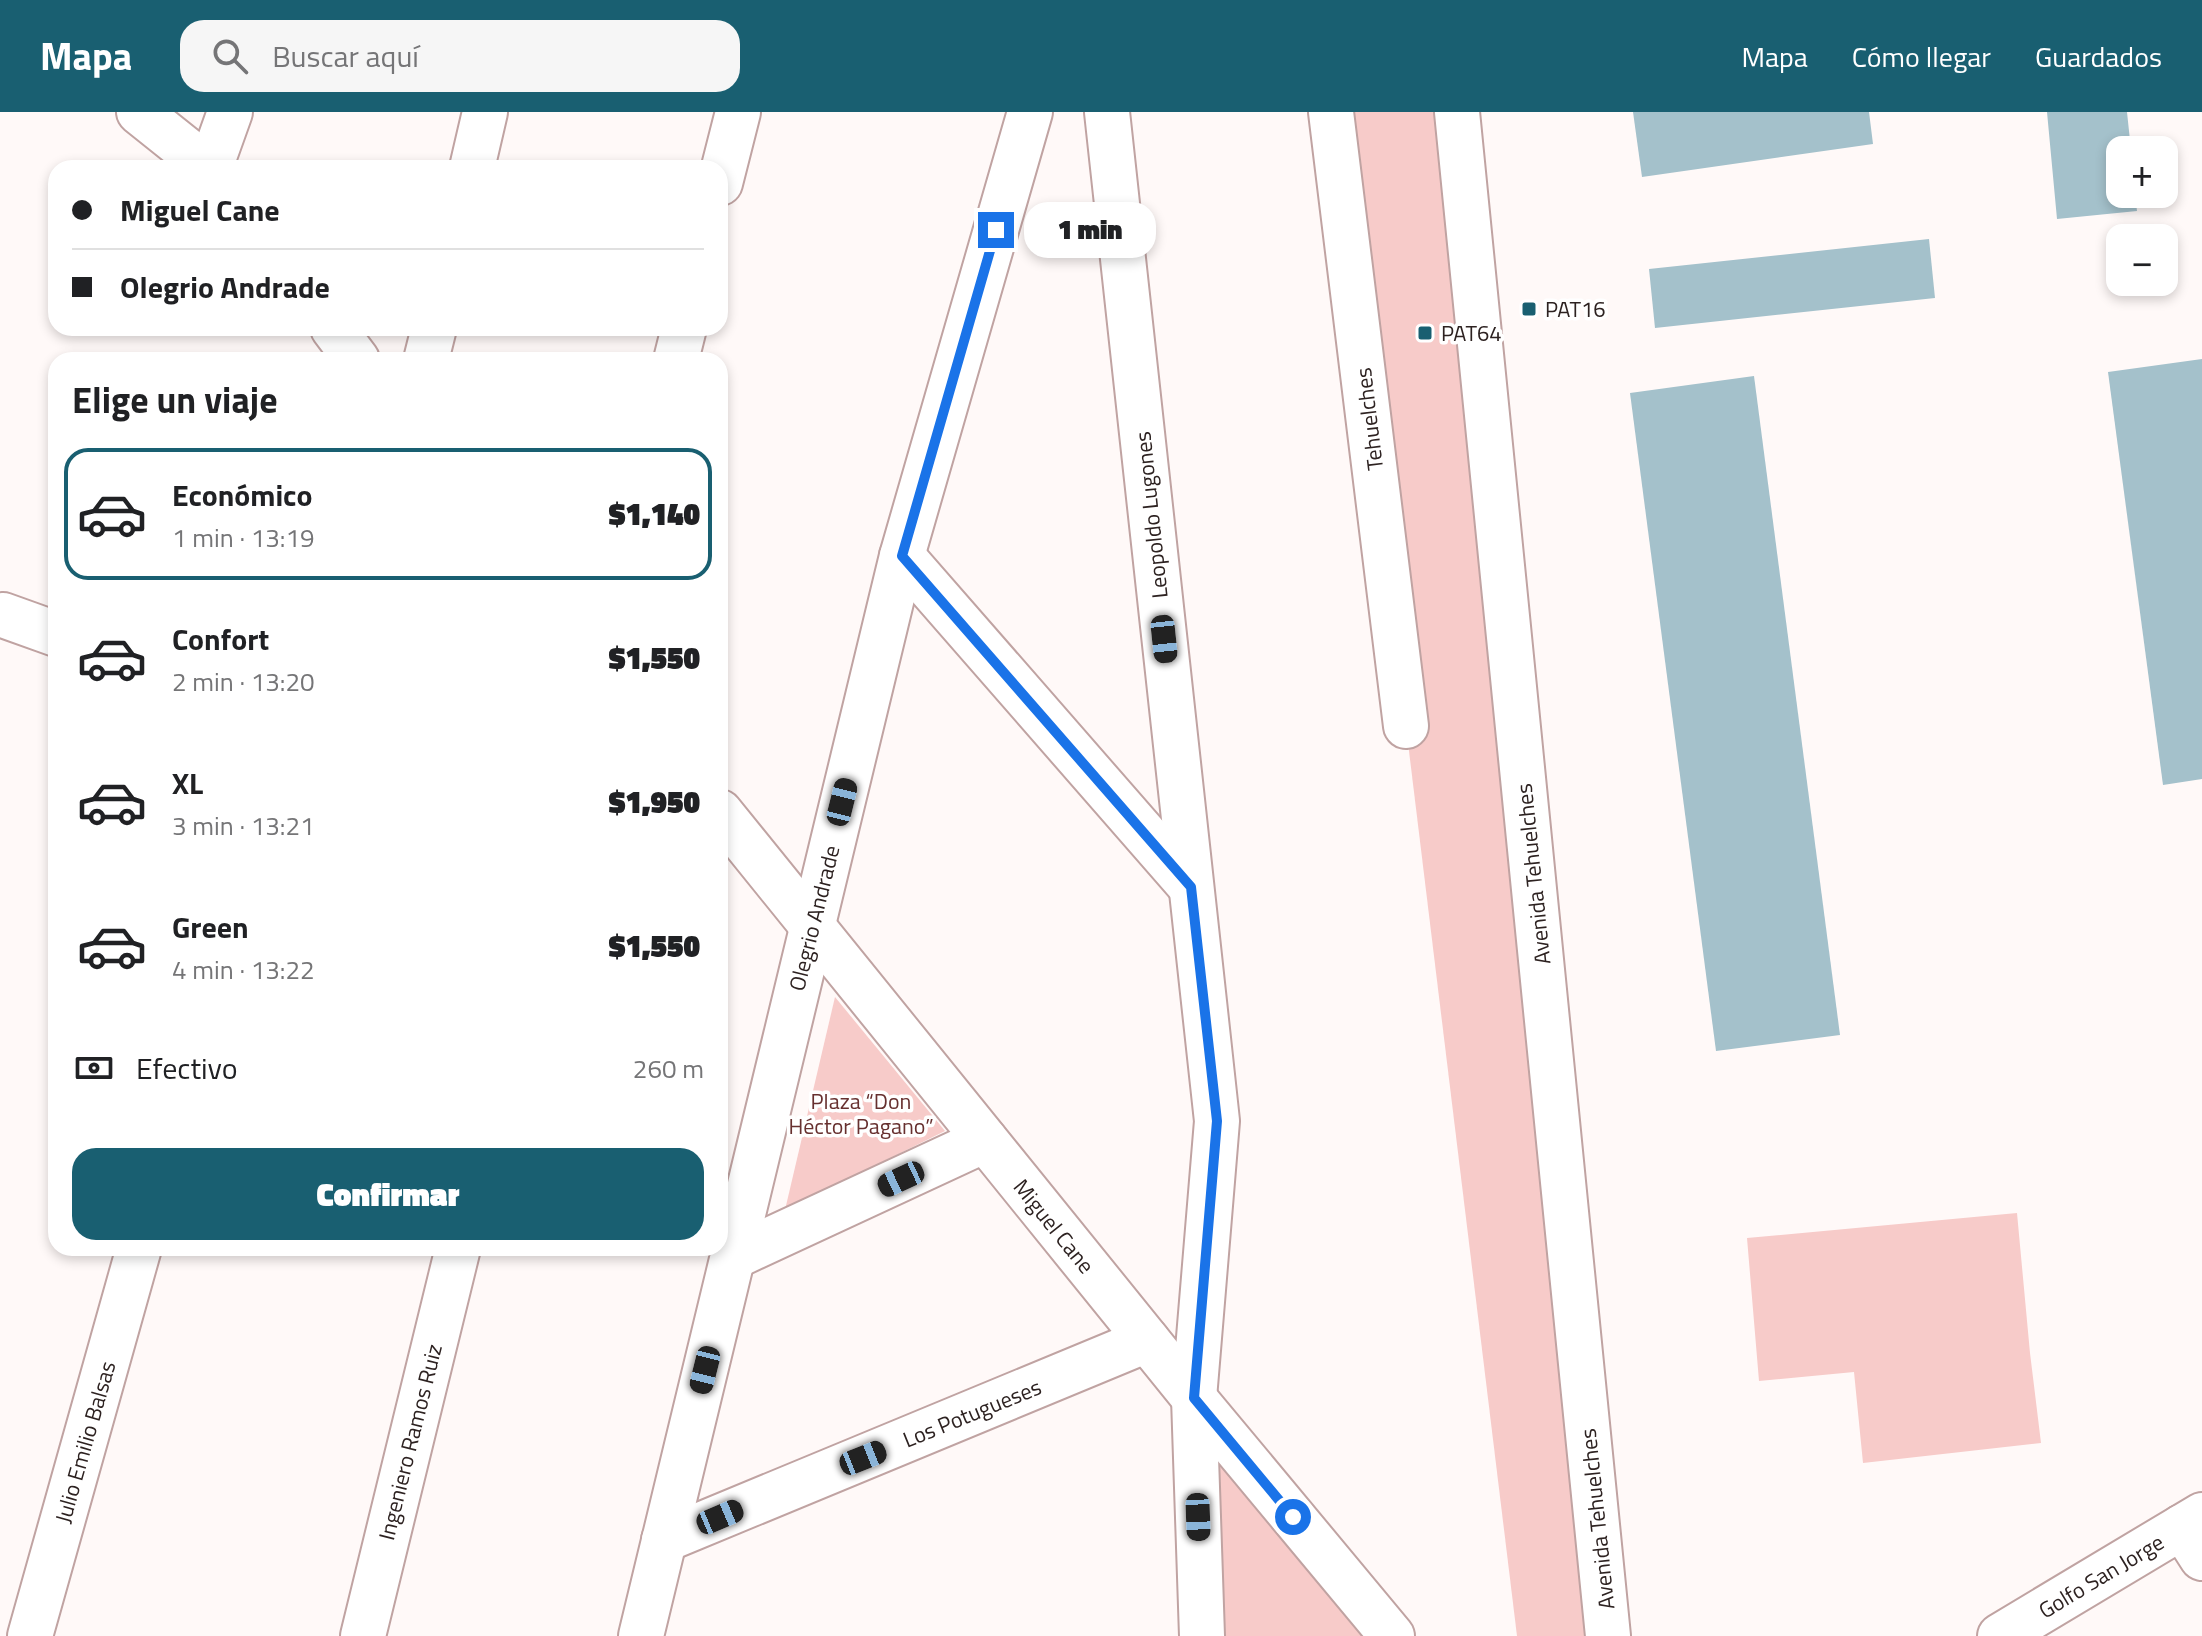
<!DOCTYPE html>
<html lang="es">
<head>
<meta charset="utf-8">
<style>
	:root { --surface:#fff; --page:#f6f6f6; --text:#202124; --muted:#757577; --line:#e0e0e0; --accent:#195f71 }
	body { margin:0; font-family:"Titillium Web",sans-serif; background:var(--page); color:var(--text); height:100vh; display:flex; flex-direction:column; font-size:30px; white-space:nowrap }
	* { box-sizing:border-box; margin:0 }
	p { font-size:26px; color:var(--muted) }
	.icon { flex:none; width:44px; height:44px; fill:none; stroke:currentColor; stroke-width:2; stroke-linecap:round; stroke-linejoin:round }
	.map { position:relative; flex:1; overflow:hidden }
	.sheet { position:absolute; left:48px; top:240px; width:680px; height:904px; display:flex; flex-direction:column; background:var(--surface); border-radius:24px; box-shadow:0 4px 12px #0003 }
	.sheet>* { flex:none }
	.hud { position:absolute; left:48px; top:48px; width:680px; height:176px; border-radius:24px; box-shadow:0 4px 12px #0003; display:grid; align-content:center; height:176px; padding:0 24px; background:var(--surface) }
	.tools { position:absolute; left:2106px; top:24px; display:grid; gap:16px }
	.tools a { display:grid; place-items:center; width:72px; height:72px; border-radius:16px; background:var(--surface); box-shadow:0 4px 12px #0003; font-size:40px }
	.end { position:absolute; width:36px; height:36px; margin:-18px; border:10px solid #1a73e8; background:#fff; box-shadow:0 0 0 4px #fff }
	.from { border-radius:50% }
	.bubble { position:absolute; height:56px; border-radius:24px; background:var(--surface); box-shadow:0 4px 12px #0003; font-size:26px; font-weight:800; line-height:56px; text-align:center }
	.car { position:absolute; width:24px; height:48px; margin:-24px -12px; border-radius:10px; box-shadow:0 0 6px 2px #0007; background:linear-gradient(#222 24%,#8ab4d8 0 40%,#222 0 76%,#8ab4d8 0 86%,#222 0) }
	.hud b { display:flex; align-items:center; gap:28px; height:76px; font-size:30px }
	.hud b+b { border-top:2px solid var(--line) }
	.hud i { width:20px; height:20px; background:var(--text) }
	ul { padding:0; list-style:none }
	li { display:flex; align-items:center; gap:24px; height:132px; margin:0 16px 12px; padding:0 8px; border:4px solid transparent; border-radius:24px }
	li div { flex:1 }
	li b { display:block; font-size:30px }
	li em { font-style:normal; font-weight:800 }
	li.selected { border-color:var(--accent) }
	li>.icon { width:72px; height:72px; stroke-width:1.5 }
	h2 { padding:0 24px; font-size:36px; line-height:96px }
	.pay { display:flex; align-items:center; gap:20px; height:88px; padding:0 24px; font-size:30px }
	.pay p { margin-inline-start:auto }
	.button { display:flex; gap:16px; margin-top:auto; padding:16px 24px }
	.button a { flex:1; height:92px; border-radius:24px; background:var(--accent); color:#fff; font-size:32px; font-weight:800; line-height:92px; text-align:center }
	header { display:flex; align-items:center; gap:48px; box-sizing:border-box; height:112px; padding:0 40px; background:var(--accent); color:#fff }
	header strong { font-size:38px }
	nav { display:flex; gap:44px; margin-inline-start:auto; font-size:28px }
	.search { width:560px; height:72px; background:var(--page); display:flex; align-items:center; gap:20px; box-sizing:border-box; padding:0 28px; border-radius:24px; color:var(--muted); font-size:30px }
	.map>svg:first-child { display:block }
	.green { fill:#f7cbc9 }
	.building { fill:#a4c1cb }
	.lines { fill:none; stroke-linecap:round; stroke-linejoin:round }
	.minor-casing { stroke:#c0a3a2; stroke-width:48 }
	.tertiary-casing { stroke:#c0a3a2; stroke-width:48 }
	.secondary-casing { stroke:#c0a3a2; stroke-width:48 }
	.minor { stroke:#fff; stroke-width:44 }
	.tertiary { stroke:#fff; stroke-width:44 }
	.secondary { stroke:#fff; stroke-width:44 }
	.route { stroke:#1a73e8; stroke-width:10 }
	.poi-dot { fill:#195f71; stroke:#fff; stroke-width:3 }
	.labels { text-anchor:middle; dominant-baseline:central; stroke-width:7; stroke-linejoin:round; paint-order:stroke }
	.poi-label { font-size:22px; fill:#2d2221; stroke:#fff; text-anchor:start }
	.street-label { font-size:22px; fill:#2d2221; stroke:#fff }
	.park-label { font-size:22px; fill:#67302f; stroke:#fff }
</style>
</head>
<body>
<header>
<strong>Mapa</strong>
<div class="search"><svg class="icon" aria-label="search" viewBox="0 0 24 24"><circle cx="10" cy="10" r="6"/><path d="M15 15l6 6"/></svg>Buscar aquí</div>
<nav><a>Mapa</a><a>Cómo llegar</a><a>Guardados</a></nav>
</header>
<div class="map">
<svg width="2202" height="1524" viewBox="0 0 2202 1524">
	<rect width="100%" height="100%" fill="#fff9f8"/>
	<g class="green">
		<path d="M1331 0H1457L1608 1524H1517Z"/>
		<path d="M835 885 945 1019 785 1098Z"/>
		<path d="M2017 1101 2030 1241 2041 1331 1863 1351 1854 1260 1759 1269 1747 1126Z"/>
		<path d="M1212 1337 1366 1524H1209Z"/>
	</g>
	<g class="building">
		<path d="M1633 0H1869L1873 32 1642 65Z"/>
		<path d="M2047 0H2127L2131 38H2120V82H2135L2137 99 2057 107Z"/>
		<path d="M1929 127 1935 186 1655 216 1649 157Z"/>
		<path d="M2202 247V667L2163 673 2108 260Z"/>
		<path d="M1754 264 1840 923 1716 939 1630 281Z"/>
	</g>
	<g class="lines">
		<g class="minor-casing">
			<g id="minor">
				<path d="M139 0 209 56"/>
				<path d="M1107 0 1217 1009 1194 1286 1202 1524"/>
				<path d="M1331 0 1406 614"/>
				<path d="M210 56 230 0"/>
				<path d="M472 56 485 0"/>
				<path d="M720 71 738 0"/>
				<path d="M333 216 357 248"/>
				<path d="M426 248 434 216"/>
				<path d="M676 248 684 216"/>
				<path d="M902 444 1191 775"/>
				<path d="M3 503 56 522"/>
				<path d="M720 700 1194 1286 1392 1524"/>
				<path d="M733 1145 985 1028"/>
				<path d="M2182 1415 2202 1446"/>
				<path d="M664 1428 1147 1228"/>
				<path d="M30 1524 139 1136"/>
				<path d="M363 1524 458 1136"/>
			</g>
		</g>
		<g class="tertiary-casing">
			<path id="tertiary" d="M641 1524 902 444 1030 0"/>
		</g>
		<g class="secondary-casing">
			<g id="secondary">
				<path d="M1457 0 1608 1524"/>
				<path d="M2000 1524 2202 1403"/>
			</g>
		</g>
		<use href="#minor" class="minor"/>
		<use href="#tertiary" class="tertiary"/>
		<use href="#secondary" class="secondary"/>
	</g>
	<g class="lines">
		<path class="route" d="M996 118 902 444 1191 775 1217 1009 1194 1286 1293 1405"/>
	</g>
	<g class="poi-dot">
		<rect x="1521" y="189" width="16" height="16" rx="4"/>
		<rect x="1417" y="213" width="16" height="16" rx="4"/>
	</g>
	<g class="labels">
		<g class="poi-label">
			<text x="1545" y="197">PAT16</text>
			<text x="1441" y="221">PAT64</text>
		</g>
		<g class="street-label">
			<text transform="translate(1369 307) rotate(-97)">Tehuelches</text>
			<text transform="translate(1151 403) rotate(-96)">Leopoldo Lugones</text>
			<text transform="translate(1533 762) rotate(-96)">Avenida Tehuelches</text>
			<text transform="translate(814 806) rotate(-76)">Olegrio Andrade</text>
			<text transform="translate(1054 1114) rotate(51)">Miguel Cane</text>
			<text transform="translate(972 1301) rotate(-22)">Los Potugueses</text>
			<text transform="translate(85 1330) rotate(-74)">Julio Emilio Balsas</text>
			<text transform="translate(410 1330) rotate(-76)">Ingeniero Ramos Ruiz</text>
			<text transform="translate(1597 1407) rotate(-96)">Avenida Tehuelches</text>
			<text transform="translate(2101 1464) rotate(-31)">Golfo San Jorge</text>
		</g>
		<g class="park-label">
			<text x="861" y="989">Plaza “Don<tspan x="861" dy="25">Héctor Pagano”</tspan></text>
		</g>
	</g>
</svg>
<div class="tools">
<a>+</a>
<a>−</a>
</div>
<i class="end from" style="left:1293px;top:1405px"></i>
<i class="end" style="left:996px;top:118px"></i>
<div class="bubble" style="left:1024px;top:90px;width:132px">1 min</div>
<i class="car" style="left:1164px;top:527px;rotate:174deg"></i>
<i class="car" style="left:842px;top:690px;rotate:14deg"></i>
<i class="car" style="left:901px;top:1067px;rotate:245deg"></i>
<i class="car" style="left:705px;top:1258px;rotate:194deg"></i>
<i class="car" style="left:863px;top:1346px;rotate:68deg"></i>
<i class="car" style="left:720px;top:1405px;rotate:67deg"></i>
<i class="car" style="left:1198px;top:1405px;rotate:178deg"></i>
<div class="hud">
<b><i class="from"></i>Miguel Cane</b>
<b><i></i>Olegrio Andrade</b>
</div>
<section class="sheet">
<h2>Elige un viaje</h2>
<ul>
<li class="selected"><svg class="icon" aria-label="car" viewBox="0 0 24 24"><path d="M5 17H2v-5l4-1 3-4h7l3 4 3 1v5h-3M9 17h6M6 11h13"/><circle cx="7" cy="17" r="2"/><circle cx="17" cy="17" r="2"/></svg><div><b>Económico</b><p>1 min · 13:19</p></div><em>$1,140</em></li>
<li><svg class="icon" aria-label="car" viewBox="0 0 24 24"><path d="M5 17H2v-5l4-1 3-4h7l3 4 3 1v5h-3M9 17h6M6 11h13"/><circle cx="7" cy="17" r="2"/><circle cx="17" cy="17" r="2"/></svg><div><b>Confort</b><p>2 min · 13:20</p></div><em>$1,550</em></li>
<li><svg class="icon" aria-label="car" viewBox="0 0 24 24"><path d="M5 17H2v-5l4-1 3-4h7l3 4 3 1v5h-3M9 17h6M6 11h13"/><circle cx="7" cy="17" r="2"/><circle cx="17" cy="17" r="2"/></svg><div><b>XL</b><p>3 min · 13:21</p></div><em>$1,950</em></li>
<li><svg class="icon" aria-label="car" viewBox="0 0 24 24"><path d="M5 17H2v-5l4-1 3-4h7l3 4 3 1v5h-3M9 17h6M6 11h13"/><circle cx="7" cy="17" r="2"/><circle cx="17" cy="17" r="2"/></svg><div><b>Green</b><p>4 min · 13:22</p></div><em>$1,550</em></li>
</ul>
<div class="pay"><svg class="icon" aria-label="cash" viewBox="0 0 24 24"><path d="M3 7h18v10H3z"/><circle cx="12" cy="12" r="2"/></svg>Efectivo<p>260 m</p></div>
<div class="button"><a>Confirmar</a></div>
</section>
</div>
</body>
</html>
